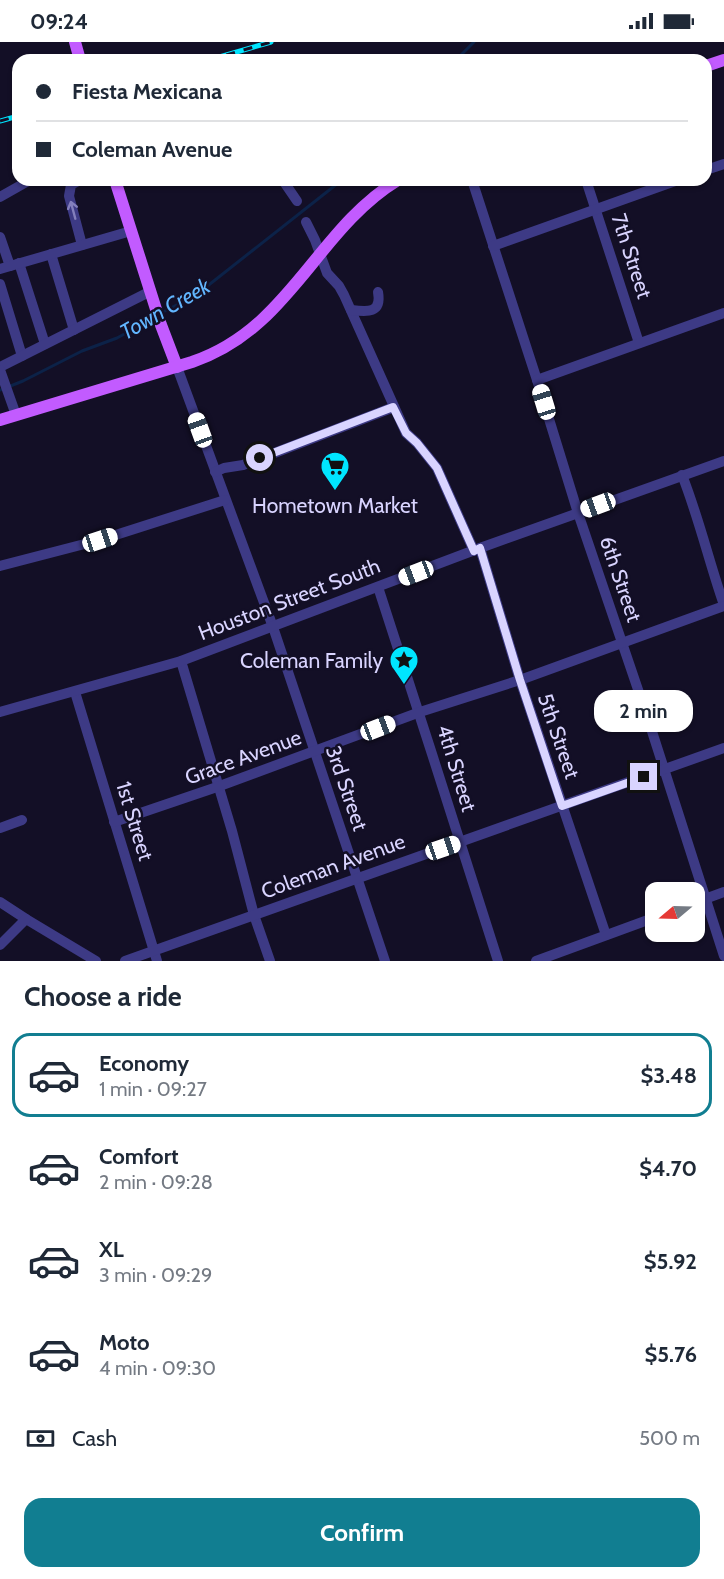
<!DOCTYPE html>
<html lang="en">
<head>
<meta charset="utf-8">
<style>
	:root { --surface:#fff; --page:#f6f6f7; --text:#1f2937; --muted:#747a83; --line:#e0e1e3; --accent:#117e91 }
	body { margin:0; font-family:Cabin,sans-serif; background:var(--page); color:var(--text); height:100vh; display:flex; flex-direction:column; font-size:22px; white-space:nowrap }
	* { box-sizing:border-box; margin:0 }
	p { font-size:20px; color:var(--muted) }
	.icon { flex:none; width:33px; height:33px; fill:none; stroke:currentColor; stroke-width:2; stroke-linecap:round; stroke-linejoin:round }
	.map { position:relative; height:919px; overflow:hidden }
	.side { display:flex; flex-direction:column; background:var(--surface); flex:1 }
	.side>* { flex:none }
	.hud { position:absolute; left:12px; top:12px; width:700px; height:132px; border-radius:18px; box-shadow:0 2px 4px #0004; display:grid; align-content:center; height:132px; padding:0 24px; background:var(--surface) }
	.needle { width:39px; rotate:251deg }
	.tools { position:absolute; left:645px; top:840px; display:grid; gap:12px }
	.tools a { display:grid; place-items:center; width:60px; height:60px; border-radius:12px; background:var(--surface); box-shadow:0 2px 4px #0004; font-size:30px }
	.end { position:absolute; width:27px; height:27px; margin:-14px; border:8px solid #d9d4ff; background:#111; box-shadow:0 0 0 3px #111 }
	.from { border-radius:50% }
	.bubble { position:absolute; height:42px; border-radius:18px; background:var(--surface); box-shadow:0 2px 4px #0004; font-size:20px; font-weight:700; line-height:42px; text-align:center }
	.car { position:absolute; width:18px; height:36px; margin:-18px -9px; border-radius:8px; box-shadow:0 0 4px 2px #0007; background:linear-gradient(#fff 24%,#345 0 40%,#fff 0 76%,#345 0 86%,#fff 0) }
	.hud b { display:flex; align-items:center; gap:21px; height:57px; font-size:22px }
	.hud b+b { border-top:2px solid var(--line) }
	.hud i { width:15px; height:15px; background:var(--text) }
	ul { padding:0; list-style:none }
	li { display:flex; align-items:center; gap:18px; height:84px; margin:0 12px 9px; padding:0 12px; border:3px solid transparent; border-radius:18px }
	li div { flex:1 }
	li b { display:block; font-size:22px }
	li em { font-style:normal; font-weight:700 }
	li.current { border-color:var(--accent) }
	li>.icon { width:54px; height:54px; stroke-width:1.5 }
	h2 { padding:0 24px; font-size:27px; line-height:72px }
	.pay { display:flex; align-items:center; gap:15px; height:66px; padding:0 24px; font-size:22px }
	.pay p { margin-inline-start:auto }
	.action { display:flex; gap:12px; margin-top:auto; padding:12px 24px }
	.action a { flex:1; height:69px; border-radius:18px; background:var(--accent); color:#fff; font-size:24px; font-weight:700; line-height:69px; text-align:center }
	.status { display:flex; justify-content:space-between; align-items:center; height:42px; padding:0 30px; background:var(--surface); direction:ltr }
	.status svg { height:16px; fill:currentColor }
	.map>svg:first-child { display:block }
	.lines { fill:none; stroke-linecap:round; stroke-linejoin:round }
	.stream { stroke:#0c2248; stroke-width:3 }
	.minor { stroke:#3d3a85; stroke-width:10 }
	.major { stroke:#c25bff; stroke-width:12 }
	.rail-casing { stroke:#00e5ff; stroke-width:5 }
	.rail { stroke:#130f26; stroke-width:3; stroke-dasharray:9; stroke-linecap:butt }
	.oneway { stroke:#837fbc }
	.route { stroke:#d9d4ff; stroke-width:8 }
	.labels { text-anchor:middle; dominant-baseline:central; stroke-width:5; stroke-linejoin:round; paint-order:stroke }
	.street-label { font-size:21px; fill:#d9d4ff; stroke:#130f26 }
	.poi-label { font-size:21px; fill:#d9d4ff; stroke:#130f26 }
	.water-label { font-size:22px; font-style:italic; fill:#62b6ff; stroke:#130f26 }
</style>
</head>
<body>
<div class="status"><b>09:24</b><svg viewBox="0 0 49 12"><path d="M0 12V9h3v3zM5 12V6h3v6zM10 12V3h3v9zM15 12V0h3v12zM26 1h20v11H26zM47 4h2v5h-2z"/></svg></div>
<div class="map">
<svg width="724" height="919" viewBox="0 0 724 919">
	<rect width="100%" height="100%" fill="#130f26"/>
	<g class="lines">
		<g class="stream">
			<path d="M456 18 474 0"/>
			<path d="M161 271 196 253 342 138"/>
			<path d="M0 348 23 339 82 309 117 296 156 275"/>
		</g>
		<g class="minor">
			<path d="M706 128 724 122"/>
			<path d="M80 138 71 143 69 154 82 203"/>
			<path d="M472 138 537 338 578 471 649 680 724 914"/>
			<path d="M586 138 639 301"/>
			<path d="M284 140 297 159"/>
			<path d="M0 155 30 138"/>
			<path d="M306 180 315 198 327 231 339 244 344 253 406 391 417 401 437 426 474 509"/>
			<path d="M0 195 10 224"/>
			<path d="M493 204 678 138"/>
			<path d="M51 212 74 288"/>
			<path d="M19 221 45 302"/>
			<path d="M0 227 131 189"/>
			<path d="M0 242 22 314"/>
			<path d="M351 268C367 270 382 272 378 250"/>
			<path d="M0 325 151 249"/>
			<path d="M177 325 273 585 385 919"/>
			<path d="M0 328 16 373"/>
			<path d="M537 338 724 271"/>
			<path d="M215 430 224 426 243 423 394 365"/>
			<path d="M682 433C699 476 709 520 724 563"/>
			<path d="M480 506 520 638 606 893"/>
			<path d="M0 524 100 498 225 458"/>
			<path d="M378 545C419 669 458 795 498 919"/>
			<path d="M181 619 232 789 254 873 270 919"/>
			<path d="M75 650 157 919"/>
			<path d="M0 670 181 619 480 506 724 419"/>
			<path d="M114 780 217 745 420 670 520 638 724 564"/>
			<path d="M0 786 22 778"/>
			<path d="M0 860 26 877 96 919"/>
			<path d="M694 861 724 850"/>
			<path d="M0 903 26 877"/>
			<path d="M125 919 724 706"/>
			<path d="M536 919 656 875"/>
		</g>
		<g class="major">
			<path d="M75 0 80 18"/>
			<path d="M706 24 724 18"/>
			<path d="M115 138 161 283 177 325"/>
			<path d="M0 378 192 320C290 287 316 188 398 138"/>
		</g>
		<g class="rail-casing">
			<g id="rail">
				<path d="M209 18 271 0"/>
				<path d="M0 79 18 74"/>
			</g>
		</g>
		<use href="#rail" class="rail"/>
	</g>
	<defs><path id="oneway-shaft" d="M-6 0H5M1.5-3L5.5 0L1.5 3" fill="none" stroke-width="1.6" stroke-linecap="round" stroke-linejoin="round" transform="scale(1.5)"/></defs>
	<use class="oneway" href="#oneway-shaft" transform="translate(73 168) rotate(-105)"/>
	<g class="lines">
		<path class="route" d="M260 416 393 365 406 391 417 401 437 426 474 509 480 506 520 638 562 764 644 735"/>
	</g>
	<defs>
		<g id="supermarket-pin" transform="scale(1.5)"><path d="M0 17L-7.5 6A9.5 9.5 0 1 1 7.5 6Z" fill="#00e5ff" stroke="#130f26"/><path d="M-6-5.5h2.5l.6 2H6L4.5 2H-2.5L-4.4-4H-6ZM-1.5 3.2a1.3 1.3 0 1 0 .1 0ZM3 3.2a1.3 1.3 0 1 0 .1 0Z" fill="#111"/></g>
		<g id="sight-pin" transform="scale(1.5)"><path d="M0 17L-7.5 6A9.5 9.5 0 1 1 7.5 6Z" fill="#00e5ff" stroke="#130f26"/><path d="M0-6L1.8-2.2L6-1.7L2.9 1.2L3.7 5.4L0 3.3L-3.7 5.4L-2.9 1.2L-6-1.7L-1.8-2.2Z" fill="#111"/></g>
	</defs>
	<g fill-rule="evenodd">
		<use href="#supermarket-pin" x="335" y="424"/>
		<use href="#sight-pin" x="404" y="618"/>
	</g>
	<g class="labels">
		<g class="street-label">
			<text transform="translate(632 214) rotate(72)">7th Street</text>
			<text transform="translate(621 537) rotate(71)">6th Street</text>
			<text transform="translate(289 557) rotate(-21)">Houston Street South</text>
			<text transform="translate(559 694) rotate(71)">5th Street</text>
			<text transform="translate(243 715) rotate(-20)">Grace Avenue</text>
			<text transform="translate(457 726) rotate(73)">4th Street</text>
			<text transform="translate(347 746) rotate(71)">3rd Street</text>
			<text transform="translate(135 779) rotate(73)">1st Street</text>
			<text transform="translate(333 824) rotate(-20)">Coleman Avenue</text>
		</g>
		<g class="poi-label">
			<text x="335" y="463">Hometown Market</text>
			<text x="383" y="618" text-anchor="end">Coleman Family</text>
		</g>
		<g class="water-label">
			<text transform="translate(165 267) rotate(-30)">Town Creek</text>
		</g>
	</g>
</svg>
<div class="tools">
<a><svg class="needle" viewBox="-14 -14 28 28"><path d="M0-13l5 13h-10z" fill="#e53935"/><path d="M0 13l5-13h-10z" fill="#747a83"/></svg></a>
</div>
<i class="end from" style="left:260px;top:416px"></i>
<i class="end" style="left:644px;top:735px"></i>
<div class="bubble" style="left:594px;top:648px;width:99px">2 min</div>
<i class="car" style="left:544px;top:360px;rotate:343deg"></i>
<i class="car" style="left:200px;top:388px;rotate:340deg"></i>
<i class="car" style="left:598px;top:463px;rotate:250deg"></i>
<i class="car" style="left:100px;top:498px;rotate:72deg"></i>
<i class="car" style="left:416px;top:531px;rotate:249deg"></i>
<i class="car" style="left:378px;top:686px;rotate:69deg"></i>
<i class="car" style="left:443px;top:806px;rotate:71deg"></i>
<div class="hud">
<b><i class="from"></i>Fiesta Mexicana</b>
<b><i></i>Coleman Avenue</b>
</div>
</div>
<section class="side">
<h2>Choose a ride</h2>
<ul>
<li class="current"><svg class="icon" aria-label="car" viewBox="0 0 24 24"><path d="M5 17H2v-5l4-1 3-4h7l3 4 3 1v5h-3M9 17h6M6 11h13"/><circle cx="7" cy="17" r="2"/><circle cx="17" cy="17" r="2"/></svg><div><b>Economy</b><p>1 min · 09:27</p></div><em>$3.48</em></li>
<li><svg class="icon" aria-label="car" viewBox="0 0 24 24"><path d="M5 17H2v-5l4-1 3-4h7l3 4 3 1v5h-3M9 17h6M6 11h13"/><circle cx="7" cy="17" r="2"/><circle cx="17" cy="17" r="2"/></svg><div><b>Comfort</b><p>2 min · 09:28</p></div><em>$4.70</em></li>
<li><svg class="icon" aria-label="car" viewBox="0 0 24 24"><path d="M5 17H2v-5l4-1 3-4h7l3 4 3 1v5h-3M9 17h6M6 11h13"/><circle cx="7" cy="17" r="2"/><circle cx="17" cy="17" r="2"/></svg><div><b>XL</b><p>3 min · 09:29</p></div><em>$5.92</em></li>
<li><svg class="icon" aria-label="car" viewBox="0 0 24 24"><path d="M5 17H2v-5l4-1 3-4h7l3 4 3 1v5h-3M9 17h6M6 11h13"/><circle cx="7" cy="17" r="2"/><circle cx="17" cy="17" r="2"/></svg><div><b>Moto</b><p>4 min · 09:30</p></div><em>$5.76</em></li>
</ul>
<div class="pay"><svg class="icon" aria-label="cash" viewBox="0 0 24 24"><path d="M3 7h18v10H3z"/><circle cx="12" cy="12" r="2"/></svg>Cash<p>500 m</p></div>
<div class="action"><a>Confirm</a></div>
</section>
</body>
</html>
